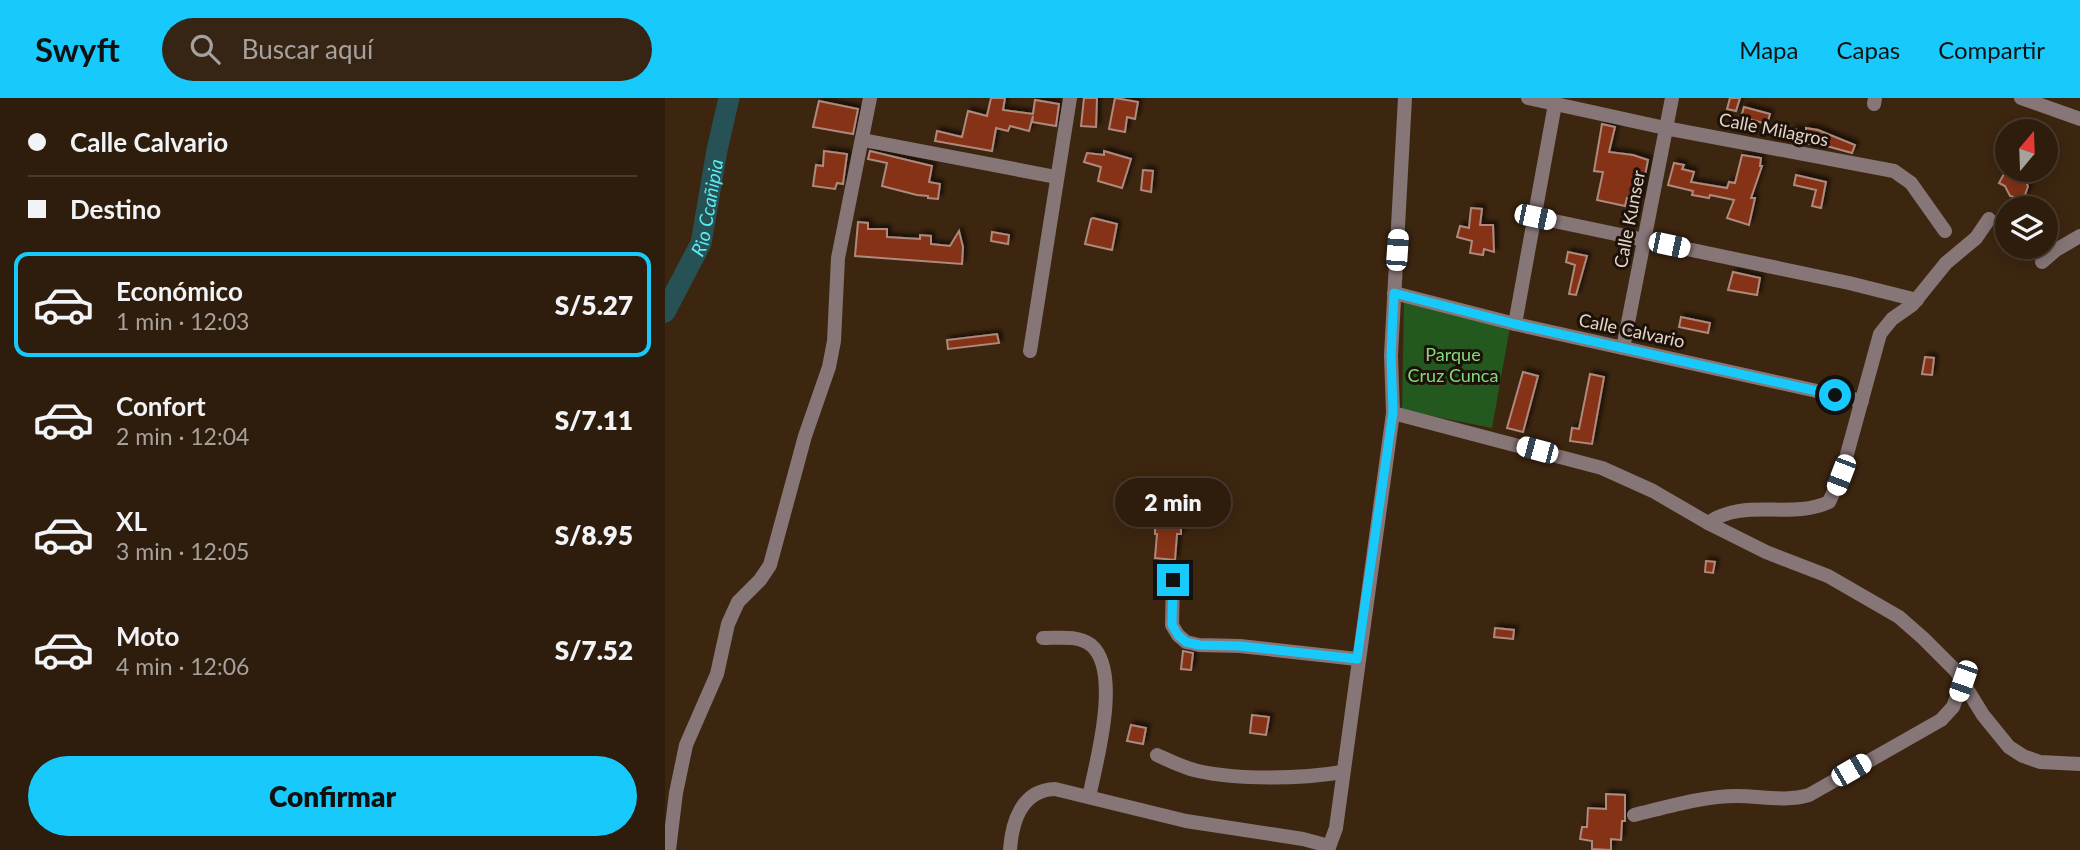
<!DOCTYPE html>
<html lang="es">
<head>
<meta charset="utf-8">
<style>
	:root { --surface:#2e1c0c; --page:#362515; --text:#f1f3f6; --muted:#a7a19d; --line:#493a2d; --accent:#18cafc }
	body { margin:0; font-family:Lato,sans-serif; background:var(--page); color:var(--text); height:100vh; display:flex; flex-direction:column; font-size:26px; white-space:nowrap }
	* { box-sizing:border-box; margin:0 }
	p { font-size:23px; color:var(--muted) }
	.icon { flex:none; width:38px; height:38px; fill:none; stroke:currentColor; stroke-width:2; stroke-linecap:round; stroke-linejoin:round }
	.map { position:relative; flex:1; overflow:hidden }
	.sheet { display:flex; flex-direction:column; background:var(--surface); width:665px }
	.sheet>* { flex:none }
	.top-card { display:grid; align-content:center; height:154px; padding:0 28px; background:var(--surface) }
	.needle { width:46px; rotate:19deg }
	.buttons { position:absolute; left:1330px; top:21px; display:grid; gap:14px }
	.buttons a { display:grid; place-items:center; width:63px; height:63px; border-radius:50%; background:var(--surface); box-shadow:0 4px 18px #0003,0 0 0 2px var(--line); font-size:35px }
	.end { position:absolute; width:32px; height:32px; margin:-16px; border:9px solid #18cafc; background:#111; box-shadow:0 0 0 4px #111 }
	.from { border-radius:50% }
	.bubble { position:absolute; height:49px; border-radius:24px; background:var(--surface); box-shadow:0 4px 18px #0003,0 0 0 2px var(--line); font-size:23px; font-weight:800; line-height:49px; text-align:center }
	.car { position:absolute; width:21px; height:42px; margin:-21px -10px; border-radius:9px; box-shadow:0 0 5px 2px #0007; background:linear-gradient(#fff 24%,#345 0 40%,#fff 0 76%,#345 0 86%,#fff 0) }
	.top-card b { display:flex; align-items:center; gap:24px; height:66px; font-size:26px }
	.top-card b+b { border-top:2px solid var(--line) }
	.top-card i { width:18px; height:18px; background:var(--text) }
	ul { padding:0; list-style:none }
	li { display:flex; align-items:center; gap:21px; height:105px; margin:0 14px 10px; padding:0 14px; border:4px solid transparent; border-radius:14px }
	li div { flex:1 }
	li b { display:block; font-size:26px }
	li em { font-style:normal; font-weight:800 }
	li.active { border-color:var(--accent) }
	li>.icon { width:63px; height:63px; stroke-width:1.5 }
	.button { display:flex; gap:14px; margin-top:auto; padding:14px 28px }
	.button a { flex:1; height:80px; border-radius:42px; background:var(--accent); color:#111; font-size:28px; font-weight:800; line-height:80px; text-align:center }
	header { display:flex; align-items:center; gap:42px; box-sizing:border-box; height:98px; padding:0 35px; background:var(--accent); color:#111 }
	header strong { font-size:33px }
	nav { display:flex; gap:38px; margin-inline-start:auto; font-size:24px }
	.search { width:490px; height:63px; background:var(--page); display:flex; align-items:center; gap:18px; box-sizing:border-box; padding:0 24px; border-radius:38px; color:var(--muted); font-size:26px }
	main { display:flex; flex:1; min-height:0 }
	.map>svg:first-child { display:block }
	.green { fill:#23581f }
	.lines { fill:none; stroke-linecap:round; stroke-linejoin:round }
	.river { stroke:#265255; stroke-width:21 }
	.building { fill:#853015; stroke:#ae897d; stroke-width:2; filter:url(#shadow) }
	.minor { stroke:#877677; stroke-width:14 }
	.route { stroke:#18cafc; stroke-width:9 }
	.labels { text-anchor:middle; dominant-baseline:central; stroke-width:6; stroke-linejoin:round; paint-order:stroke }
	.street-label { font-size:18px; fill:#e3d4c7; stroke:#1c1209 }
	.park-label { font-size:18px; fill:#83d97b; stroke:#1c1209 }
	.water-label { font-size:19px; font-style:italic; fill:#5aecf3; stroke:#1c1209 }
</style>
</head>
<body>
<header>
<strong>Swyft</strong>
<div class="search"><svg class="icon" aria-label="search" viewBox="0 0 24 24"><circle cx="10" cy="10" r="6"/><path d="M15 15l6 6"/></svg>Buscar aquí</div>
<nav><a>Mapa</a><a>Capas</a><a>Compartir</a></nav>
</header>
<main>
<section class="sheet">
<div class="top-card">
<b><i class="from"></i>Calle Calvario</b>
<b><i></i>Destino</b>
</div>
<ul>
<li class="active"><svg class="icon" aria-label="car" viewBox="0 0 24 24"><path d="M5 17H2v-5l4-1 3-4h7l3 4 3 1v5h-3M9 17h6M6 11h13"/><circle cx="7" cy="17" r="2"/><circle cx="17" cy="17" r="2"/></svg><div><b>Económico</b><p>1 min · 12:03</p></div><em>S/5.27</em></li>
<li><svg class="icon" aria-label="car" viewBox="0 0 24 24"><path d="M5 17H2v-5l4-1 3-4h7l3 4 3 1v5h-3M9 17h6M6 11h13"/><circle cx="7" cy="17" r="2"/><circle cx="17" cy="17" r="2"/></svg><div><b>Confort</b><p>2 min · 12:04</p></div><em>S/7.11</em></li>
<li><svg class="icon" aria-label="car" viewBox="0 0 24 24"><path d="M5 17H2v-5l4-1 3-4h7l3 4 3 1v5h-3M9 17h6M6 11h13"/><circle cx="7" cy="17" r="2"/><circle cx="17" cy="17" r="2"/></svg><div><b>XL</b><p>3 min · 12:05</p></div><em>S/8.95</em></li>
<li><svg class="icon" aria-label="car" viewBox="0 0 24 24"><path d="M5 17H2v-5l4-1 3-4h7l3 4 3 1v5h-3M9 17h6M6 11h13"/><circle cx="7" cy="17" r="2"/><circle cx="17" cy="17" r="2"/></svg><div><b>Moto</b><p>4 min · 12:06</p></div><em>S/7.52</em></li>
</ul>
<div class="button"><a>Confirmar</a></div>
</section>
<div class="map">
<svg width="1415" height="752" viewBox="0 0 1415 752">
	<defs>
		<filter id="shadow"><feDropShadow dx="3.5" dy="-3.5" stdDeviation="2" flood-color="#0009"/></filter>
	</defs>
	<rect width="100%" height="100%" fill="#3d2610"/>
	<path class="green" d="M739 200 845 229 827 330 737 312Z"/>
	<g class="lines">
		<path class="river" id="s1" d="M0 214 36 145 52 52 64 0"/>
	</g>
	<g class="building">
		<path d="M326 0H340L338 12 368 16 370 2 394 6 391 28 367 24 368 18 364 33 345 28 343 33 331 30 327 53 270 43 272 33 297 39 303 13 322 18Z"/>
		<path d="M419 0H432L431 29 416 28Z"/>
		<path d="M450 0 473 4 470 21 462 19 460 34 444 31Z"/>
		<path d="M1065 0H1075L1071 13 1062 11Z"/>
		<path d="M154 3 193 11 188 36 148 29Z"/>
		<path d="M1079 9 1105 16 1102 26 1076 19Z"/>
		<path d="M937 26 950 29 944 54 968 57 983 62 975 102 962 100 960 108 932 102 938 74 929 73Z"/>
		<path d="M1141 30 1153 32 1190 47 1187 55 1151 45V47L1126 43 1128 31 1141 34Z"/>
		<path d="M159 53 182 56 178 86 172 85 170 91 148 88 151 67 158 68Z"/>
		<path d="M205 53 267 68 264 84 275 86 273 101 263 100V98L252 97 217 88 222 65 203 61Z"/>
		<path d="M439 53 466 61 457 90 433 83 436 69 419 64 422 55 439 57Z"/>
		<path d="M1077 57 1096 60 1095 68H1097L1086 100H1090L1084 127 1062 120 1069 102 1045 97 1044 100 1027 97 1028 93 1003 87 1009 65 1019 67 1017 71 1029 74 1026 84 1062 90 1064 84 1070 85Z"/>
		<path d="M478 72 488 73 486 94 476 92Z"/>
		<path d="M1339 76 1359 81 1363 88 1360 97 1353 100 1345 98 1340 88 1334 85Z"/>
		<path d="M1131 77 1161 84 1156 110 1147 108 1151 92 1129 87Z"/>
		<path d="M806 110 817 111 815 127H828L829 154 819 151 818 157 805 155 807 143 792 139 795 128 804 130Z"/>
		<path d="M428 120 452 126 447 152 420 146 426 121Z"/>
		<path d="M193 124 203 125V131H222V139L255 141V137L266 138V146L285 148 294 133 298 149 297 166 190 158Z"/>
		<path d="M327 134 344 137 343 146 326 143Z"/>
		<path d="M903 154 922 158 911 197 904 196 910 167 901 164Z"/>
		<path d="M1068 174 1095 180 1092 197 1063 192Z"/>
		<path d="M1016 219 1045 225 1043 235 1014 229Z"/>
		<path d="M332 236 334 245 283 251 282 242Z"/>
		<path d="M1260 259 1269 260 1267 277 1257 276Z"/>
		<path d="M858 274 873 278 858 334 842 330Z"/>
		<path d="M925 276 939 279 927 346 905 343 907 330 914 331Z"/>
		<rect x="477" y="406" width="9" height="17"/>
		<path d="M516 426V436H512L510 462 490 460 492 436H490V427Z"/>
		<path d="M1041 463 1050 464 1048 475 1040 474Z"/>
		<path d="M830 530 849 532 848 541 829 539Z"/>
		<path d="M518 553 528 555 526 572 516 571Z"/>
		<path d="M587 617 604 619 601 637 585 635Z"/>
		<path d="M466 627 481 630 478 646 462 643Z"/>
		<path d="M941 696 960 697V723H957L956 742 946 741V752L927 751V743L915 741 917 729H922L923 710 941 711Z"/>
	</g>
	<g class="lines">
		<g class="minor">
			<path d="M863 0 1000 30 1229 73 1246 85 1280 133"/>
			<path d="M1356 0 1415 21"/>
			<path d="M1209 6 1210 0"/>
			<path d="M198 42 391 79"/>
			<path d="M870 119 1184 185 1252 202"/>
			<path d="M1377 164 1391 152 1415 138"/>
			<path d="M729 195 850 226 1197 303"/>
			<path d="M850 226 890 6"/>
			<path d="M958 250 1007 0"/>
			<path d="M365 253 405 0"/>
			<path d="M728 315 937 370 988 393 1043 425 1101 454 1163 478 1234 519 1258 540 1291 573 1318 617 1344 649 1358 658 1375 664 1415 666"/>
			<path d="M1043 425C1079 399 1126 422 1164 404L1176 378 1215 236 1227 221 1247 207 1281 165 1311 140 1324 121"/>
			<path d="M508 482 507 527 513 537 521 544 534 547 575 548 692 561"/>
			<path d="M378 540C394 540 413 537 426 547 457 573 431 665 424 699"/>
			<path d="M492 657C505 663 519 670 533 673 573 682 637 681 677 674"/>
			<path d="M969 717C1002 709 1038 698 1072 698 1097 698 1120 704 1144 697L1276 622 1288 609 1298 583"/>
			<path d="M4 752 11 695 21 647 52 576 63 526 73 504 95 482 105 467 140 338 164 269 169 243 173 160 205 0"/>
			<path d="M345 752C347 723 357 692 390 691L521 723 638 741 664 748"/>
			<path d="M663 752 671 730 728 315 726 257 740 0"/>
		</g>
	</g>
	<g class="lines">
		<path class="route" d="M508 482 507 527 513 537 521 544 534 547 575 548 692 561 728 314 726 257 729 195 850 226 1170 297"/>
	</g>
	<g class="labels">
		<g class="street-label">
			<text transform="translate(1109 31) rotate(11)">Calle Milagros</text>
			<text transform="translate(964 121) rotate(-79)">Calle Kunser</text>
			<text transform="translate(967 232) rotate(12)">Calle Calvario</text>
		</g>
		<g class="park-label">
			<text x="788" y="256">Parque<tspan x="788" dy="21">Cruz Cunca</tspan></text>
		</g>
		<g class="water-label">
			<text stroke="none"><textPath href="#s1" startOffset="114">Rio Ccañipia</textPath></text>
		</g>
	</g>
</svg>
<div class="buttons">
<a><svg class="needle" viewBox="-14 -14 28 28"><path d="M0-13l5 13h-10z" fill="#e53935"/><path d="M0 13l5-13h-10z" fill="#a7a19d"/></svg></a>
<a><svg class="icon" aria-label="layers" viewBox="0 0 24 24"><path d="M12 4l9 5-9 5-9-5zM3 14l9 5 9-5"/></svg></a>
</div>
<i class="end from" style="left:1170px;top:297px"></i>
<i class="end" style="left:508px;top:482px"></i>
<div class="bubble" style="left:450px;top:380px;width:116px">2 min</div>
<i class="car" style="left:870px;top:119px;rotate:102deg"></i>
<i class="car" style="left:1004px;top:147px;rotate:102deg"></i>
<i class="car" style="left:732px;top:152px;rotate:4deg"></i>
<i class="car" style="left:872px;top:352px;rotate:285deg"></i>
<i class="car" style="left:1176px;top:377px;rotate:201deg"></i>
<i class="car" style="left:1298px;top:583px;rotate:199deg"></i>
<i class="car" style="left:1186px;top:672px;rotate:60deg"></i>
</div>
</main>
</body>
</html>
